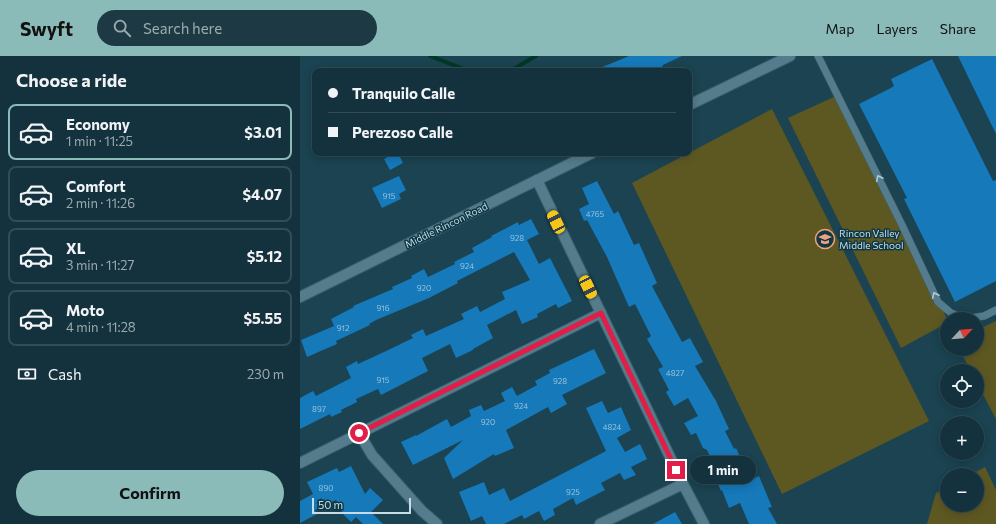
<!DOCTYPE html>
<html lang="en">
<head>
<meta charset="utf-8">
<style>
	:root { --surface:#14323d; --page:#1d3a44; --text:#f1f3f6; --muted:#9daab0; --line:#334d57; --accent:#8bbbb9 }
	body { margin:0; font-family:Commissioner,sans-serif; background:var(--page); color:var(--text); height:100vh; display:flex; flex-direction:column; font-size:15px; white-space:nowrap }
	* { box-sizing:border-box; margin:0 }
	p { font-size:13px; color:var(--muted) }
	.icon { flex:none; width:22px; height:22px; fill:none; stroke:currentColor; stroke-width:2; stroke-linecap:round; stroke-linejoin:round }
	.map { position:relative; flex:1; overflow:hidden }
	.drawer { display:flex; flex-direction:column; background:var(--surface); width:300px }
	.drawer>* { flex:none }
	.hud { position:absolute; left:12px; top:12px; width:380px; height:88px; border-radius:8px; box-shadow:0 2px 10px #0003,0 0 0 1px var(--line); display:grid; align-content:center; height:88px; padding:0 16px; background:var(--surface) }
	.needle { width:26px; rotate:64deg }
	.fabs { position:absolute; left:640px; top:256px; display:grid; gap:8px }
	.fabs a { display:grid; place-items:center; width:44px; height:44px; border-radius:50%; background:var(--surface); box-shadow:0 2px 10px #0003,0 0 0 1px var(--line); font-size:20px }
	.scale { position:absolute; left:12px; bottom:10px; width:99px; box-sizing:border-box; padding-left:4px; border:2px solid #c7dce4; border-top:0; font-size:11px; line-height:14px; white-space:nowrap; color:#c7dce4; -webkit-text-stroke:3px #0f3846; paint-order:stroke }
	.end { position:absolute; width:18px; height:18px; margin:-9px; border:5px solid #e11d48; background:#fff; box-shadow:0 0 0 2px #fff }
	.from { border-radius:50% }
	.bubble { position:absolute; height:28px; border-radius:14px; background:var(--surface); box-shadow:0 2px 10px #0003,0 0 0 1px var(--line); font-size:13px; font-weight:700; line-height:28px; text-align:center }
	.car { position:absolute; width:12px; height:24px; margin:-12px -6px; border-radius:5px; box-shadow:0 0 3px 1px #0007; background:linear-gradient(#f5c518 24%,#345 0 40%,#f5c518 0 76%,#345 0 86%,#f5c518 0) }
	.hud b { display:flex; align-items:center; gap:14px; height:38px; font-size:15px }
	.hud b+b { border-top:1px solid var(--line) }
	.hud i { width:10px; height:10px; background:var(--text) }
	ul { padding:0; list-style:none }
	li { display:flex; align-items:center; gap:12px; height:56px; margin:0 8px 6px; padding:0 8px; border:2px solid var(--line); border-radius:8px }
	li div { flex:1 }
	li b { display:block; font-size:15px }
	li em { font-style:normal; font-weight:700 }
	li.selected { border-color:var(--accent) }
	li>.icon { width:36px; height:36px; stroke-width:1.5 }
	h2 { padding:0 16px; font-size:18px; line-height:48px }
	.pay { display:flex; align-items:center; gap:10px; height:44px; padding:0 16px; font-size:15px }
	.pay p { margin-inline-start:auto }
	.primary-button { display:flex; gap:8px; margin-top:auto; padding:8px 16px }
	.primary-button a { flex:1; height:46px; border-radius:24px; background:var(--accent); color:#111; font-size:16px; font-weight:700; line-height:46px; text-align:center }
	header { display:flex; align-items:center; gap:24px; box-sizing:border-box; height:56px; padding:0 20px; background:var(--accent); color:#111 }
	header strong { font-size:19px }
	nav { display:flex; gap:22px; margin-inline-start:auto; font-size:14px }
	.search { width:280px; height:36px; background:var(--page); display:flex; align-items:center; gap:10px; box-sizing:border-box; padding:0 14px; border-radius:22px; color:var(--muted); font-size:15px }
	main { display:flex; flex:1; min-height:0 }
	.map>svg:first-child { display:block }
	.pitch { fill:#5d5822 }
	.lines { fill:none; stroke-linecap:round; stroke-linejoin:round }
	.stream { stroke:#003825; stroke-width:4 }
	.building { fill:#1579ba }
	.service-casing { stroke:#3c5f6a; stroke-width:8 }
	.minor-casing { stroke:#3c5f6a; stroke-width:12 }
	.tertiary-casing { stroke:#3c5f6a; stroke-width:12 }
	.service { stroke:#547c8c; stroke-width:7 }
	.minor { stroke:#547c8c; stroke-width:10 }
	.tertiary { stroke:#547c8c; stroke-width:10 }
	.oneway { stroke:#b0c9d2 }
	.route { stroke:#e11d48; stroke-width:5 }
	.labels { text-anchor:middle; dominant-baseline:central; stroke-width:3; stroke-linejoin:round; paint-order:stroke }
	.number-label { font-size:8px; fill:#9ac3da }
	.street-label { font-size:10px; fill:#c7dce4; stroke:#0f3846 }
	.poi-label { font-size:10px; fill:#c7dce4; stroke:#0f3846; text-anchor:start }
</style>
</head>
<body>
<header>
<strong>Swyft</strong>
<div class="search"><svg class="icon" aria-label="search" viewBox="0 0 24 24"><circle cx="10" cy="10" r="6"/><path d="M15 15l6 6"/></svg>Search here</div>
<nav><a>Map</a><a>Layers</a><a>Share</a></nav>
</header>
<main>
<section class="drawer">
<h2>Choose a ride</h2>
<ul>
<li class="selected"><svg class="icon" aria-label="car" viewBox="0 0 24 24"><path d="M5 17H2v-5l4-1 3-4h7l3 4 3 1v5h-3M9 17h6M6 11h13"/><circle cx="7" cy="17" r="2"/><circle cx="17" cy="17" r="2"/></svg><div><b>Economy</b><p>1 min · 11:25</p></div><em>$3.01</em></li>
<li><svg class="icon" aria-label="car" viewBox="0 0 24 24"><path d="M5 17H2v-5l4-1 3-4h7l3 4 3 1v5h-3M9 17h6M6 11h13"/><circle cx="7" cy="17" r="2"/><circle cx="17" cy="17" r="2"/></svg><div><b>Comfort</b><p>2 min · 11:26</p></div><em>$4.07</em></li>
<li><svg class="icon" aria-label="car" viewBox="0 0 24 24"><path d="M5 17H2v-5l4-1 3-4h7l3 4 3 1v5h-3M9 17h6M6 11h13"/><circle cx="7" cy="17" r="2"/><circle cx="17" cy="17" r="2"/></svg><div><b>XL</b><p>3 min · 11:27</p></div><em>$5.12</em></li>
<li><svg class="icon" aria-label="car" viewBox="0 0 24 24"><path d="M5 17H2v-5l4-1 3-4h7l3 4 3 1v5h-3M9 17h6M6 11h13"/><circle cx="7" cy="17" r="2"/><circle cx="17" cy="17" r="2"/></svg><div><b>Moto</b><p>4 min · 11:28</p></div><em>$5.55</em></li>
</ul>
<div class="pay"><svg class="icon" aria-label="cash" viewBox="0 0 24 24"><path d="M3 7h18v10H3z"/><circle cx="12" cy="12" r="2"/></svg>Cash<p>230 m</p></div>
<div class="primary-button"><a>Confirm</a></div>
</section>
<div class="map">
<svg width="696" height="468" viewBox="0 0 696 468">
	<rect width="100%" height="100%" fill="#1b4351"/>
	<g class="pitch">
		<path d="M536 40 647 263V267L601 292 488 62Z"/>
		<path d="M472 53 629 365 482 438 332 127Z"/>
		<path d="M696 265V363L677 327V315H671L659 293H677V274Z"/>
		<path d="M685 411 696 434V468H627L636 437 647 432V449H677V419H670Z"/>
	</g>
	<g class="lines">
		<g class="stream">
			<path d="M130 0 169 15"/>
			<path d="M210 15 236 0"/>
		</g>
	</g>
	<g class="building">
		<path d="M329 0H382L363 9 362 11 364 15H293Z"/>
		<path d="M658 0H696V78Z"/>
		<path d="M632 3 693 125 696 124V225L655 246 604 143 607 142 559 48 591 32 594 30 591 23Z"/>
		<path d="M96 97H98L103 107 90 114 84 103Z"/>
		<path d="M99 120 106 134 99 138 101 143 82 152 72 132Z"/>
		<path d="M297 125 314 158 318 155 334 189 339 187 357 227 352 230 382 286 390 282 403 306 395 310 416 345 429 373 425 375 434 393 436 392 451 424 459 420 472 451 468 452 477 468H449L440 447 429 452 422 434 421 435 415 421 419 420 407 394 403 392 396 377 391 379 384 367 398 360 388 342 374 350 366 336 369 334 358 313 363 311 347 283 351 280 335 248 329 251 307 201 287 164 284 165 279 153 289 148 282 132Z"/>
		<path d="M231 163 239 178 227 184 239 208 250 202 272 245 258 252 256 248 237 258 238 261 222 268 216 254 187 269 193 282 173 293V294L156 302 150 288 122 302 128 315 81 339 78 333 56 343 57 346 41 354 42 356 31 361 30 358 0 373V342L13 335 16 340 51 322 46 311 57 305 58 308 84 296 113 282 111 279 123 273 126 280 164 263 161 258 177 250 180 256 205 243 202 236 230 224 214 196 157 225 158 227 129 242 76 264 69 268 70 269 36 285 37 288 7 301 1 284 34 270 31 263 54 251 53 250 93 233 92 231 112 222 111 220 124 213 128 221 155 208 154 206 174 196 172 192 192 181 191 180 218 166 219 169Z"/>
		<path d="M294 293 306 317 262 339 267 348 251 357 248 351 206 374 214 392 195 400 194 398 153 423 144 402 163 384 113 409 101 386 116 379V380L147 363 151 371 171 360 169 354 181 349 184 355 205 345 201 337 212 331 217 340 237 329 235 325 250 317 249 314Z"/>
		<path d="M302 345 308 357 321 351 331 374 317 382 325 396 340 388 347 403 331 411 336 419 324 424 320 417 301 427 305 434 276 449 273 442 253 453 255 459 244 465 239 455 224 463 222 459 204 468H186L182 460 171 465 159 436 184 426 189 439 204 432 210 445 306 395 286 352Z"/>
		<path d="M51 410 65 438 70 432 83 444 71 456 83 468H63L56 461 51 466 43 458 36 444 15 454 17 458 0 467V445L13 438 7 426 37 412 39 416Z"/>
		<path d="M375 456 382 468H353Z"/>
	</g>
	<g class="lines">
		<g class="service-casing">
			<g id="service">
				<path d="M518 0 602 169 638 246 651 257 664 263"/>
				<path d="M665 263 684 260 696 254"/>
			</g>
		</g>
		<g class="minor-casing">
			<g id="minor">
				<path d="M237 124 383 428 404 468"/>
				<path d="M59 377 72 399 122 455 137 468"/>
				<path d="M0 407 301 257"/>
				<path d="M300 468 383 428"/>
			</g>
		</g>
		<g class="tertiary-casing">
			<g id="tertiary">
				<path d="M389 49 490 0"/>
				<path d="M0 241 292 97"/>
			</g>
		</g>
		<use href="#service" class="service"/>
		<use href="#minor" class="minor"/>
		<use href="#tertiary" class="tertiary"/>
	</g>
	<defs><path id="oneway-chevron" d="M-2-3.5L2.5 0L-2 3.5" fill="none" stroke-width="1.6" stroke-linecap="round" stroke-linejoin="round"/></defs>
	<g class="oneway">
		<use href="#oneway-chevron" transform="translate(579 122) rotate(-116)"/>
		<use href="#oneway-chevron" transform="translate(635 239) rotate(-115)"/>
	</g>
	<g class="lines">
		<path class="route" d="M59 377 301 257 376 414"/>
	</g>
	<defs>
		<g id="school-ring" transform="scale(1)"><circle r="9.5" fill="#0f3846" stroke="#f1a17d" stroke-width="1.5"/><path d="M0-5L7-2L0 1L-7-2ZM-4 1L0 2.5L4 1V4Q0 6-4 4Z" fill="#f1a17d"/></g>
	</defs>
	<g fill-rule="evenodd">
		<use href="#school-ring" x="525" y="183"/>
	</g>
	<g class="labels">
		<g class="number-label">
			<text x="89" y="140">915</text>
			<text x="295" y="158">4765</text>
			<text x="217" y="182">928</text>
			<text x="167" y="210">924</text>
			<text x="124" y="232">920</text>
			<text x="83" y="252">916</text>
			<text x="43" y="272">912</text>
			<text x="375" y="317">4827</text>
			<text x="83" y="324">915</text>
			<text x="260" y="325">928</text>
			<text x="221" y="350">924</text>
			<text x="19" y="353">897</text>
			<text x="188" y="366">920</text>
			<text x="312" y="371">4824</text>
			<text x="26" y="432">890</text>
			<text x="273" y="436">925</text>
		</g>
		<g class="street-label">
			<text transform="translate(146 169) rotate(-26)">Middle Rincon Road</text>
		</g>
		<g class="poi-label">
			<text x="539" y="177">Rincon Valley<tspan x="539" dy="12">Middle School</tspan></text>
		</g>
	</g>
</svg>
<div class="fabs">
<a><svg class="needle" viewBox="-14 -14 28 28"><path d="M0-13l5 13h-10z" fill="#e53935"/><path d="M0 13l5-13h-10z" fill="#9daab0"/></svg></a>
<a><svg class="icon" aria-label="locate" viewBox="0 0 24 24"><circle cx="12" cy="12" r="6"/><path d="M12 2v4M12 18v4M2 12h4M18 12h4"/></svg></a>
<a>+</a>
<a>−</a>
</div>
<div class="scale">50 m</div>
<i class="end from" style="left:59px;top:377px"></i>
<i class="end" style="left:376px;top:414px"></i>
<div class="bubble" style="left:390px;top:400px;width:66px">1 min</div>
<i class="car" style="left:256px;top:166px;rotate:334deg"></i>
<i class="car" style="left:288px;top:231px;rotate:154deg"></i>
<div class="hud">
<b><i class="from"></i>Tranquilo Calle</b>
<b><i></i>Perezoso Calle</b>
</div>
</div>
</main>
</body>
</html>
